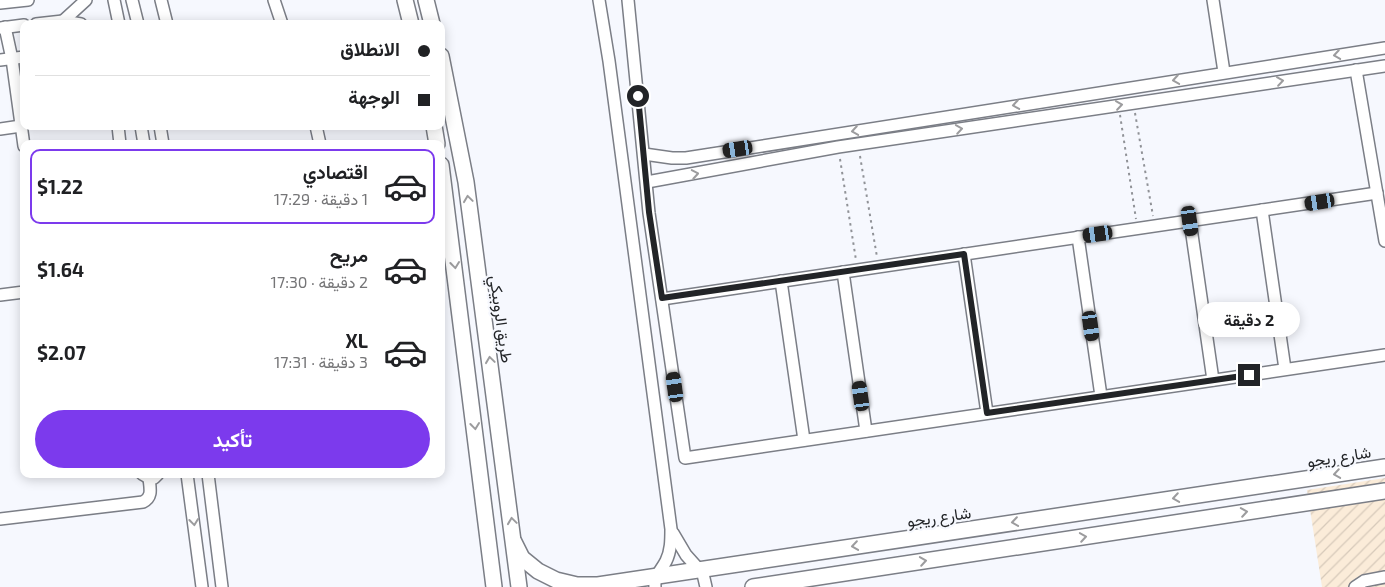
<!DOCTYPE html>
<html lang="ar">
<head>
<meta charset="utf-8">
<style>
	:root { --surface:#fff; --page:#f6f6f6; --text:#202124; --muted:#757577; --line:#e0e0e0; --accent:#7c3aed }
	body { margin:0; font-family:"Exo 2",Vazirmatn,sans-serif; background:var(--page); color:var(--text); direction:rtl; height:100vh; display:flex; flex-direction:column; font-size:19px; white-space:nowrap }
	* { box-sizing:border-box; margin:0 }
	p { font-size:16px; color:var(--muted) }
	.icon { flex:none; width:28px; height:28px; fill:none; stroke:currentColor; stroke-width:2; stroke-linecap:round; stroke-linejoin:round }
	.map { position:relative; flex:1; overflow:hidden; direction:ltr }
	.side { position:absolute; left:20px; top:140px; width:425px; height:338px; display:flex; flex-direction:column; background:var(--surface); border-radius:10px; box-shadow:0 2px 12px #0003; direction:rtl }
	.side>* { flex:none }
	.top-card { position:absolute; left:20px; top:20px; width:425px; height:110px; border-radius:10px; box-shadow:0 2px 12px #0003; direction:rtl; display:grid; align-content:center; height:110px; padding:0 15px; background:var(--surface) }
	.end { position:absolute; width:22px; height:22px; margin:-11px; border:6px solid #222427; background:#fff; box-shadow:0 0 0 2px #fff }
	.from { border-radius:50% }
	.bubble { position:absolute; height:35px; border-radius:18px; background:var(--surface); box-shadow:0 2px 12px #0003; font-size:16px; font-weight:700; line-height:35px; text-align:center; direction:rtl }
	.car { position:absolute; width:15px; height:30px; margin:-15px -8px; border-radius:6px; box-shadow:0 0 4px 1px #0007; background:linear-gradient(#222 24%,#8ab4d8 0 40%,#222 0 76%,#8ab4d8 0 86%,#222 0) }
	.top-card b { display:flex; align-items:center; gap:18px; height:48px; font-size:19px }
	.top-card b+b { border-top:1px solid var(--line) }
	.top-card i { width:12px; height:12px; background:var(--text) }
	ul { padding:9px 0 0; list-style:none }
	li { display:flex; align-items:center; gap:15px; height:75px; margin:0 10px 8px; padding:0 5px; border:2px solid transparent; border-radius:10px }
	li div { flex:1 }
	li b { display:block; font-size:19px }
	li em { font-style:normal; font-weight:700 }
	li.active { border-color:var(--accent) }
	li>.icon { width:45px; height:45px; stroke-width:1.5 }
	.button { display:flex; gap:10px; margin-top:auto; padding:10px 15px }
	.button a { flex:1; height:58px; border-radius:30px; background:var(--accent); color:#fff; font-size:20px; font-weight:700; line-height:58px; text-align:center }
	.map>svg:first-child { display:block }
	.industrial { fill:url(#industrial-furrows) }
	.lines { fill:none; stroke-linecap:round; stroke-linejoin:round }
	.minor-casing { stroke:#7b7e86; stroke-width:14 }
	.major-casing { stroke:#7b7e86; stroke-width:18 }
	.path { stroke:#909297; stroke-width:2; stroke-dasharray:2.5 4; stroke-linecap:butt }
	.minor { stroke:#fff; stroke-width:11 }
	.major { stroke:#fff; stroke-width:15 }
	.oneway { stroke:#9c9c9e }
	.route { stroke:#222427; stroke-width:6 }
	.labels { text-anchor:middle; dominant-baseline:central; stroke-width:4.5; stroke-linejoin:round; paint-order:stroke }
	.street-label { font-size:16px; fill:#222427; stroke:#f6f8fe }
</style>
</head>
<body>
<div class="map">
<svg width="1385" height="587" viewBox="0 0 1385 587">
	<defs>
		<pattern id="industrial-furrows" width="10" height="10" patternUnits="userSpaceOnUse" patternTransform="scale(1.25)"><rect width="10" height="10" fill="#fbecd9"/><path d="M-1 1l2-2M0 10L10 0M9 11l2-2" fill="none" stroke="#d7caba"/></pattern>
	</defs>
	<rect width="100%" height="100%" fill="#f6f8fe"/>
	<path class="industrial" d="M1385 478V587H1322L1307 490Z"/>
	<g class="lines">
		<g class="minor-casing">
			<g id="minor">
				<path d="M114 0 119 24"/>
				<path d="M132 0 138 24"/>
				<path d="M161 0 167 24"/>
				<path d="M274 0 282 24"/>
				<path d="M599 0 609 61 671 529C671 540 671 551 666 561 661 571 654 575 655 587"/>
				<path d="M628 0 649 213 685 458 1385 355"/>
				<path d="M1213 0 1224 72"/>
				<path d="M0 3 28 0"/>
				<path d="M63 21 86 0"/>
				<path d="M36 24 63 21 81 24"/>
				<path d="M5 27 12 59 24 146"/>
				<path d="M0 28 24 25"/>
				<path d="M0 60 24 57"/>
				<path d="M1356 70 1385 241"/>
				<path d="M118 126 120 144"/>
				<path d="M141 126 144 144"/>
				<path d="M160 126 163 144"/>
				<path d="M316 126 320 144"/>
				<path d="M0 129 21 126"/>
				<path d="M644 154 672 158H686L1385 48"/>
				<path d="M647 182 838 147 1385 66"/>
				<path d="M1262 210 1285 369"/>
				<path d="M1190 221 1213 380"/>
				<path d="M1078 237 1101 396"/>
				<path d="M964 254 987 413"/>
				<path d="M843 272 866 431"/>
				<path d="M781 281 804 440"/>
				<path d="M0 295 24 292"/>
				<path d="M662 299 1377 193"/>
				<path d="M142 474 149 478H154L158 474"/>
				<path d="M187 474 202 587"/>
				<path d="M208 474 222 587"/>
				<path d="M0 519 143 502C153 497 150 488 149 478"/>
				<path d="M673 533 686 555 703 574 706 587"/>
				<path d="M1355 587 1364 581 1385 577"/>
			</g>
		</g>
		<g class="major-casing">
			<g id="major">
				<path d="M405 0 411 24"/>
				<path d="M426 0 432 24"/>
				<path d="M441 56 466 182 519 587"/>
				<path d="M434 126 437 144"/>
				<path d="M441 165 494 587"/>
				<path d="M514 542 522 558 538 571 556 580 577 585H598L1385 467"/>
				<path d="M753 587 1385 491"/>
			</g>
		</g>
		<g class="path">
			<path d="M1135 113 1153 216"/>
			<path d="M1120 115 1136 219"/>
			<path d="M860 156 877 257"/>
			<path d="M840 159 856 260"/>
		</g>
		<use href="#minor" class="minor"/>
		<use href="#major" class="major"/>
	</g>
	<defs><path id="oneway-chevron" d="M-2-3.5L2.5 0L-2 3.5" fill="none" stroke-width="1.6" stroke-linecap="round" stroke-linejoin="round" transform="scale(1.25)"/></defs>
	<g class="oneway">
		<use href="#oneway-chevron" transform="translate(1337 55) rotate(171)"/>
		<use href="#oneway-chevron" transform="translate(1176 80) rotate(171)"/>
		<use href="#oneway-chevron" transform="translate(1280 81) rotate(-8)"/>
		<use href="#oneway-chevron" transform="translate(1016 105) rotate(171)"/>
		<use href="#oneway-chevron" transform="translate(1119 105) rotate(-8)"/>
		<use href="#oneway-chevron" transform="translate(959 129) rotate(-9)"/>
		<use href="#oneway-chevron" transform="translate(855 131) rotate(171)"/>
		<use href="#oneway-chevron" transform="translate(695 174) rotate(-10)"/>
		<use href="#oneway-chevron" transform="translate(468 199) rotate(-98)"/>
		<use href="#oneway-chevron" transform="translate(455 265) rotate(83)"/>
		<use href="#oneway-chevron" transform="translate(490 360) rotate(-98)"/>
		<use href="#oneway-chevron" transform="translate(475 426) rotate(83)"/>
		<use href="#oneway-chevron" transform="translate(1337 474) rotate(171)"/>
		<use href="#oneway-chevron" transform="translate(1176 498) rotate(171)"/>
		<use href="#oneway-chevron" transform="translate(1244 512) rotate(-9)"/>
		<use href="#oneway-chevron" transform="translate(512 521) rotate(-98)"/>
		<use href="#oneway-chevron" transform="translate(194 522) rotate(83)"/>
		<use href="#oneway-chevron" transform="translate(1015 522) rotate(172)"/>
		<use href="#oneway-chevron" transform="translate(1083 537) rotate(-9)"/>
		<use href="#oneway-chevron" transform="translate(855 546) rotate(172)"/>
		<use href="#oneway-chevron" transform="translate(923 561) rotate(-9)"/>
	</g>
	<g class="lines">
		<path class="route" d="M638 96 649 212 662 298 964 254 987 413 1249 375"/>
	</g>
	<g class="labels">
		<g class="street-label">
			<text transform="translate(502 319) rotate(82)">طريق الروبيكي</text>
			<text transform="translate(1339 456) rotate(-9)">شارع ريجو</text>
			<text transform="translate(939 516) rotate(-8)">شارع ريجو</text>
		</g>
	</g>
</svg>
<i class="end from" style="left:638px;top:96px"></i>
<i class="end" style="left:1249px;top:375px"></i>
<div class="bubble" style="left:1198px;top:302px;width:102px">2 دقيقة</div>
<i class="car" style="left:738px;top:149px;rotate:261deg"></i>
<i class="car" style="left:1320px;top:202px;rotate:261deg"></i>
<i class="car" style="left:1190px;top:221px;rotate:172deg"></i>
<i class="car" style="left:1098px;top:234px;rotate:262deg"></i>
<i class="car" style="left:1091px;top:326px;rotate:172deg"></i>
<i class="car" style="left:675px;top:387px;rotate:352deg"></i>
<i class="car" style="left:861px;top:396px;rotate:352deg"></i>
<div class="top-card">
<b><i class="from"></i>الانطلاق</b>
<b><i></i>الوجهة</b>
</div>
<section class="side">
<ul>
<li class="active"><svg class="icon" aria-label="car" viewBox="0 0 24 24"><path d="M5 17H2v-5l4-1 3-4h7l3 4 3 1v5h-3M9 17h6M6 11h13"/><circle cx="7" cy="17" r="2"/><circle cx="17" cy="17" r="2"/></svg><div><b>اقتصادي</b><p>1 دقيقة · 17:29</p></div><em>$1.22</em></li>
<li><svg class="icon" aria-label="car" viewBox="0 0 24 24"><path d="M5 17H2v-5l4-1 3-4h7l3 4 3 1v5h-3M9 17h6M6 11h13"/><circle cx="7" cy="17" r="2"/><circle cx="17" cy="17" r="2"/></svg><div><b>مريح</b><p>2 دقيقة · 17:30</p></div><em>$1.64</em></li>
<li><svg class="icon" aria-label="car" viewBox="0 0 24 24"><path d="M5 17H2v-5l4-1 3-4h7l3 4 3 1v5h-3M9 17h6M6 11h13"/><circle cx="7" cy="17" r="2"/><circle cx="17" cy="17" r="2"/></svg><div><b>XL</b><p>3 دقيقة · 17:31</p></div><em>$2.07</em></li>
</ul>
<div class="button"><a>تأكيد</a></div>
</section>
</div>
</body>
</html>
